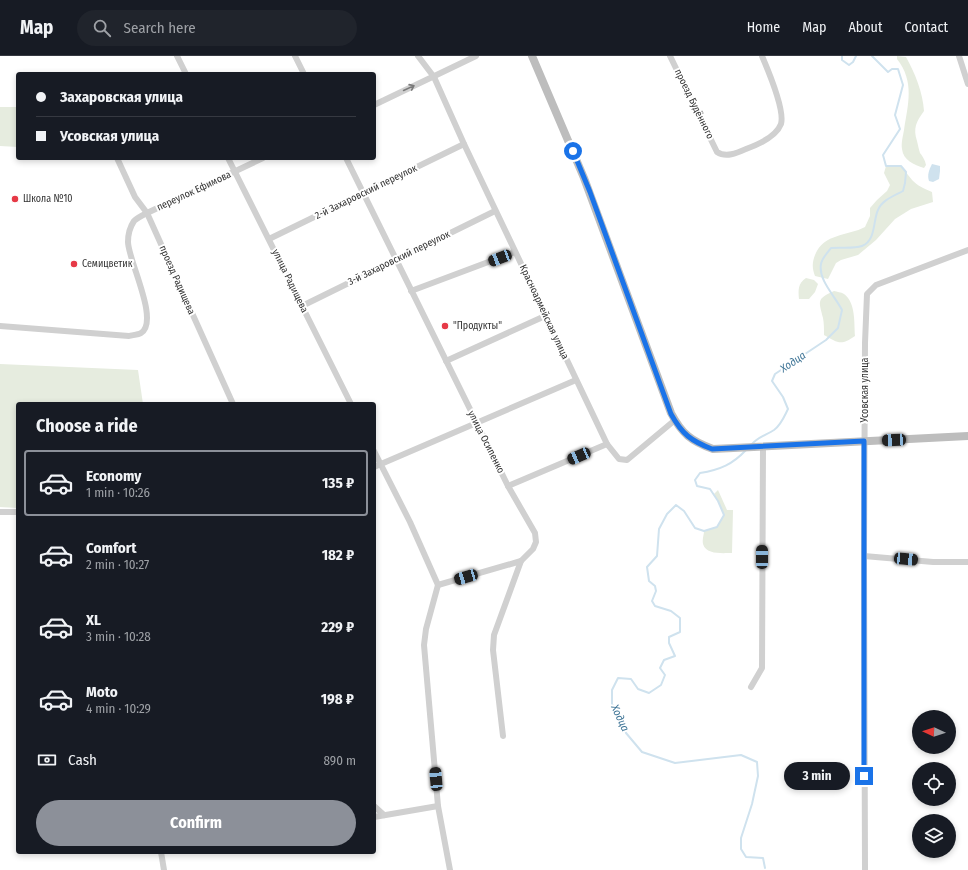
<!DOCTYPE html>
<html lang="en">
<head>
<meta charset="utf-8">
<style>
	:root { --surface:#171b24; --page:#20242c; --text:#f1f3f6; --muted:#9ea1a6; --line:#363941; --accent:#8c9099 }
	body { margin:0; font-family:"Fira Sans Condensed",sans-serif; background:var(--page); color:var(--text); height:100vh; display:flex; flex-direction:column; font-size:15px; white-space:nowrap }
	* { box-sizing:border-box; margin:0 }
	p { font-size:13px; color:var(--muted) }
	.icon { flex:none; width:22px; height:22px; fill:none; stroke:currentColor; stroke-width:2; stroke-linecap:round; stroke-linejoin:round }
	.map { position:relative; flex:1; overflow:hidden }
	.panel { position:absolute; left:16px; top:346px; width:360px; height:452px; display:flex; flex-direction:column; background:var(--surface); border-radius:4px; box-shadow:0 2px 6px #0003 }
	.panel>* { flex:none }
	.banner { position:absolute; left:16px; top:16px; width:360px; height:88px; border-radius:4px; box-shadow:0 2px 6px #0003; display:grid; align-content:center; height:88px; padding:0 20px; background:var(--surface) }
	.needle { width:26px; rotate:273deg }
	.fabs { position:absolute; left:912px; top:654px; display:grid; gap:8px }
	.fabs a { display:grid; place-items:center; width:44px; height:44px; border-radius:50%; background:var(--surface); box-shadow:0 2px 6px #0003; font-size:20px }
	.end { position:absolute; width:18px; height:18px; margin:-9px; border:5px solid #1a73e8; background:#fff; box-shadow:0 0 0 2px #fff }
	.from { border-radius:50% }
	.bubble { position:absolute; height:28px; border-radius:14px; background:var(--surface); box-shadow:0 2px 6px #0003; font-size:13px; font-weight:700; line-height:28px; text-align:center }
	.car { position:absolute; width:12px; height:24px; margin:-12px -6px; border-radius:5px; box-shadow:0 0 3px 1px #0007; background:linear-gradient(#222 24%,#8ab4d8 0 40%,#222 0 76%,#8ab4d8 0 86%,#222 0) }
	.banner b { display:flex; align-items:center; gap:14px; height:38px; font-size:15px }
	.banner b+b { border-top:1px solid var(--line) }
	.banner i { width:10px; height:10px; background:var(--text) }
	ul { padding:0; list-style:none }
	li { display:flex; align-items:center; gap:12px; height:66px; margin:0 8px 6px; padding:0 12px; border:2px solid transparent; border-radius:4px }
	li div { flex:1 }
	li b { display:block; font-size:15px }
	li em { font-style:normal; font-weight:700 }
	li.current { border-color:var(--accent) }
	li>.icon { width:36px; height:36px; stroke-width:1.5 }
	h2 { padding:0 20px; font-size:18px; line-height:48px }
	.pay { display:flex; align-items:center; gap:10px; height:44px; padding:0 20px; font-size:15px }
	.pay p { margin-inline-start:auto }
	.primary-button { display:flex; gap:8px; margin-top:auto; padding:8px 20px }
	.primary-button a { flex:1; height:46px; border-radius:24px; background:var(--accent); color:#fff; font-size:16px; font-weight:700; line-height:46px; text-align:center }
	header { display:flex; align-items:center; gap:24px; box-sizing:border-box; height:56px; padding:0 20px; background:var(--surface); border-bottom:1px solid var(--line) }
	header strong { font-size:19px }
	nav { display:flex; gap:22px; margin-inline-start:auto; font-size:14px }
	.search { width:280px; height:36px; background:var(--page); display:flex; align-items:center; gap:10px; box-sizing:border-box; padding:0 14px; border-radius:22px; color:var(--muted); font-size:15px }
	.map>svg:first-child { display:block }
	.green { fill:#e6ecdf }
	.water { fill:#cfe2ee }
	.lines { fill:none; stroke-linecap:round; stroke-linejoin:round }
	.stream { stroke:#cfe2ee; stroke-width:2 }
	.street { stroke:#d0d0d0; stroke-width:6 }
	.secondary { stroke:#bdbdbd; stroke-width:8 }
	.oneway { stroke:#7a7a7a }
	.route { stroke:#1a73e8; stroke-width:5 }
	.poi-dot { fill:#e63946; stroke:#fff; stroke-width:1.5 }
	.labels { text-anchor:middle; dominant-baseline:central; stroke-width:4; stroke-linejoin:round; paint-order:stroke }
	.street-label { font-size:10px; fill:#333; stroke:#fff }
	.poi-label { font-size:10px; fill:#333; stroke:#fff; text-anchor:start }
	.water-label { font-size:11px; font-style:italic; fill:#3f7597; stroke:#fff }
</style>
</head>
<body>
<header>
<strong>Map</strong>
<div class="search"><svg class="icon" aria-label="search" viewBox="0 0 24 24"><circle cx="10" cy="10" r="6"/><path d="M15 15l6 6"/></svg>Search here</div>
<nav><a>Home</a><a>Map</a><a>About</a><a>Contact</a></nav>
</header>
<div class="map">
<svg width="968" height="814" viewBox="0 0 968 814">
	<rect width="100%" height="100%" fill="#fff"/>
	<g class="green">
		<path d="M897 0 906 1C915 17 923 37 924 55 916 66 913 72 917 85 918 89 919 94 920 97 923 101 925 104 926 109L924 112C914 109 903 104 902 93 901 87 903 80 904 74 908 48 915 26 897 3Z"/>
		<path d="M0 51H18V91L0 90Z"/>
		<path d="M886 110H901C914 126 913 128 932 136L933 146 911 153 895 163 876 184 858 199 841 204 836 207 828 223 815 220C812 212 812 207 815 199 824 177 848 180 865 171L870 160V152L877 144 887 135 890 129 884 117Z"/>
		<path d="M806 222 814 224 818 228 815 236 809 243H799C798 234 798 227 806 222Z"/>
		<path d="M834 235C837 236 841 236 844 238 856 247 854 267 855 280 841 290 838 287 824 279 824 273 824 267 823 262 819 245 816 243 834 235Z"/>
		<path d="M0 308 138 314 143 348H18V452L0 451Z"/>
		<path d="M718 434 727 454H733L732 497C723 497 706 499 703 488 702 483 704 479 704 475L717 471 724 459 718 445 714 438Z"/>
	</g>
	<path class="water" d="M932 108 940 110V115L939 123 933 126 929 125C927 119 929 114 932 108Z"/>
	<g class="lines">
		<g class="stream">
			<path d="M842 0V4L849 9 853 6 856 0"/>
			<path d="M752 388C758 381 766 379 774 374 781 369 784 361 788 353L783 341 772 325 775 318 826 284 838 272 842 254C835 240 818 224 821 208 822 202 828 196 831 192 841 191 853 193 862 190 876 185 873 164 878 154 882 144 894 140 903 135L905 127 906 116 901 110H886L883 99 900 73 895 59 903 29 898 13H892L888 16 872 0"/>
			<path d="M746 394C733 408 720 414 700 417L695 424 697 430 710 433 718 445 724 459 717 471 704 475 695 472 684 455 676 449 667 458 659 473 657 500 647 511 649 525 655 530 656 535 652 545 655 550 671 555 680 562V576L669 581V587L675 600 664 604 660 612 665 619 661 629 649 637 638 633 631 623 618 622 612 634V648L622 666 626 677 642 696 675 707 741 699 757 706 758 720 752 748 741 782V793L746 801 763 802 765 812"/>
		</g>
		<g class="street">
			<path d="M177 0 186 18"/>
			<path d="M295 0 304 18"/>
			<path d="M418 0 434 21 464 88 607 388 619 403 627 404 675 364"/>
			<path d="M670 0 717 96C726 102 737 97 746 93 757 89 776 81 781 68 785 54 768 14 762 0"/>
			<path d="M959 0 968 28"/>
			<path d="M374 49 476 0"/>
			<path d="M117 102 135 141 147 157 233 348"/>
			<path d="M228 102 351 348"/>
			<path d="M346 102 508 430 535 477 536 486 533 493 521 505 494 579 493 594 503 680"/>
			<path d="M269 183 464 88"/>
			<path d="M411 235 515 196"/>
			<path d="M302 250 495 155"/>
			<path d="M0 270 129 280C132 279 138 279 141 277 160 265 128 204 128 186 128 178 130 171 134 165 137 162 143 159 147 157L263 102"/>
			<path d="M446 305 545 260"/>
			<path d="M374 395 410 466 438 529"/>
			<path d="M374 411 576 324"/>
			<path d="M508 430 607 388"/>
			<path d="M0 456H18"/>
			<path d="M864 500 933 506H968"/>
			<path d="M438 529 426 573 424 589 438 750 450 814"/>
			<path d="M438 529 521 505"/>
			<path d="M751 631 762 612 763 390"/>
			<path d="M374 750 384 759"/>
			<path d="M374 761 438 750"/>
			<path d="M161 796 164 814"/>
			<path d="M865 814 864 500 865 287 867 238 876 229 968 194"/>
		</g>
		<path class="secondary" d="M532 0 584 122 671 357C682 378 691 385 713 393L968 380"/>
	</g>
	<defs><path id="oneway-shaft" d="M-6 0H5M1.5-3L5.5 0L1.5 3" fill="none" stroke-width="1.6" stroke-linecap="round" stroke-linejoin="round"/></defs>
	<use class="oneway" href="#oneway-shaft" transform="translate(409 32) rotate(-25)"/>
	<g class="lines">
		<path class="route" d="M573 95 590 136 671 358C682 378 691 385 712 393L864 385V720"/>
	</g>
	<g class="poi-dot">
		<circle cx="15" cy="143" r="4"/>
		<circle cx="74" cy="208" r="4"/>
		<circle cx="445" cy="270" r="4"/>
	</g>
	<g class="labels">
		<g class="street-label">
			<text transform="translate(694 48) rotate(64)">проезд Будённого</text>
			<text transform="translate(194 135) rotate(-25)">переулок Ефимова</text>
			<text transform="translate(366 136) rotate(-26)">2-й Захаровский переулок</text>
			<text transform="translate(399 202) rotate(-26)">3-й Захаровский переулок</text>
			<text transform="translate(177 224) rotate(66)">проезд Радищева</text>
			<text transform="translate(290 225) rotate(64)">улица Радищева</text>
			<text transform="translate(544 256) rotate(65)">Красноармейская улица</text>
			<text transform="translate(865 334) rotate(-90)">Усовская улица</text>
			<text transform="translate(486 386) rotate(63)">улица Осипенко</text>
		</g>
		<g class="poi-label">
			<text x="23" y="143">Школа №10</text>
			<text x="82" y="208">Семицветик</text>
			<text x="453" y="270">"Продукты"</text>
		</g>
		<g class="water-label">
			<text transform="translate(793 306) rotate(-34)">Ходца</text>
			<text transform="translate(620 662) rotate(65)">Ходца</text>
		</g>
	</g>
</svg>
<div class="fabs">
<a><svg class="needle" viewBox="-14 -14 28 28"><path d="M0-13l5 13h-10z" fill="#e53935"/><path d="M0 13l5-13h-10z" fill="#9ea1a6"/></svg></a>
<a><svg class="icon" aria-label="locate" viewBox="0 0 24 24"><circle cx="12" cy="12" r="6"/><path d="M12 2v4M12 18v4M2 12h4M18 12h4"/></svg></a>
<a><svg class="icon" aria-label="layers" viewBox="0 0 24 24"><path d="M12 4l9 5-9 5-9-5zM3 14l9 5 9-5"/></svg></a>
</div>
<i class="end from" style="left:573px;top:95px"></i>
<i class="end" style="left:864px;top:720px"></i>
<div class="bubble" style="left:784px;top:706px;width:66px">3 min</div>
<i class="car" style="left:500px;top:202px;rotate:249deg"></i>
<i class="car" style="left:894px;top:384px;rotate:267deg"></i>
<i class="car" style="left:579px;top:400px;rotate:247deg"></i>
<i class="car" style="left:762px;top:501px;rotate:0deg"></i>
<i class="car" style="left:906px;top:503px;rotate:95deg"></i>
<i class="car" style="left:466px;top:521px;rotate:254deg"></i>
<i class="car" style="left:436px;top:723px;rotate:355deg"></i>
<div class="banner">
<b><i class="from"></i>Захаровская улица</b>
<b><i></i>Усовская улица</b>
</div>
<section class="panel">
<h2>Choose a ride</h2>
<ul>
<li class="current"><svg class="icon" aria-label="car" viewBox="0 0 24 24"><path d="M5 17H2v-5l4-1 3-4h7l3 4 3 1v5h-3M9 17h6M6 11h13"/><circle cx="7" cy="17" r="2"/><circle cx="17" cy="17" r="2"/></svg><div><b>Economy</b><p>1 min · 10:26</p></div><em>135 ₽</em></li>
<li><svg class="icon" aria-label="car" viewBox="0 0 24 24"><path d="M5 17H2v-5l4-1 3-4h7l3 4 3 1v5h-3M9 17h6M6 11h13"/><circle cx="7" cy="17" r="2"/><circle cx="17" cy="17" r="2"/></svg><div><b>Comfort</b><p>2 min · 10:27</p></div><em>182 ₽</em></li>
<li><svg class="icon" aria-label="car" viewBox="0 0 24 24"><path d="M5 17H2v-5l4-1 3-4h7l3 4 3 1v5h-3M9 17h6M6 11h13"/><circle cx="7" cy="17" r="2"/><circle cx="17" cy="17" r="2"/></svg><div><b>XL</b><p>3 min · 10:28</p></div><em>229 ₽</em></li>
<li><svg class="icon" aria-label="car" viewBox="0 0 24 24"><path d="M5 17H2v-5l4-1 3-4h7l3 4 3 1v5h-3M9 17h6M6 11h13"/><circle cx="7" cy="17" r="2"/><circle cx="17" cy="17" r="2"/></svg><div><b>Moto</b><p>4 min · 10:29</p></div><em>198 ₽</em></li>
</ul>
<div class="pay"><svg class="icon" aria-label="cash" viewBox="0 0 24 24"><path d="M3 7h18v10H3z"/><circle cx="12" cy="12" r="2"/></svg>Cash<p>890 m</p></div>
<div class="primary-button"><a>Confirm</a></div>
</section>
</div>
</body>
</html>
